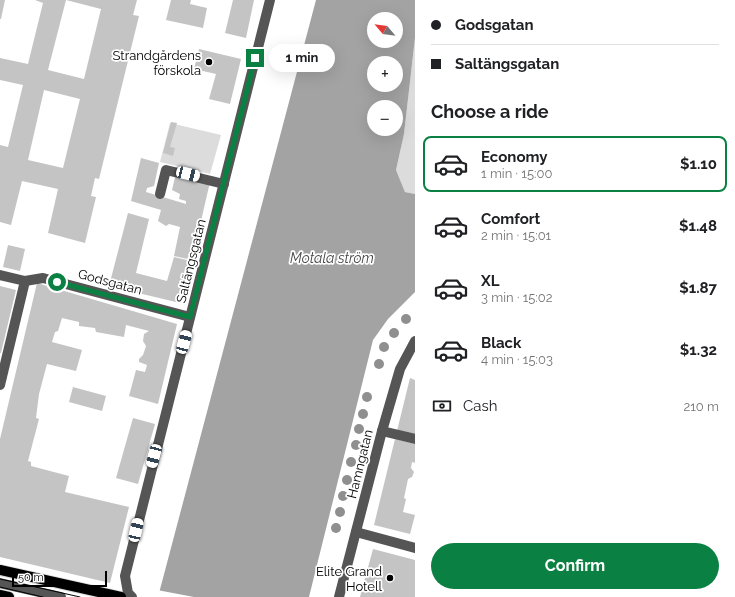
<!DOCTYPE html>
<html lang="en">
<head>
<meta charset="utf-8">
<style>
	:root { --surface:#fff; --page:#f6f6f6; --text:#202124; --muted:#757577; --line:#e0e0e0; --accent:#0b8043 }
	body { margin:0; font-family:Raleway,sans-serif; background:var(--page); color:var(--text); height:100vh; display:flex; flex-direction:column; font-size:15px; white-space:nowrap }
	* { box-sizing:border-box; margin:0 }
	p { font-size:13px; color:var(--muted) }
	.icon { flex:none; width:22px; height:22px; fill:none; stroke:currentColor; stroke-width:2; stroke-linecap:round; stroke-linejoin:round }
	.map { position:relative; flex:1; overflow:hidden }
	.side { display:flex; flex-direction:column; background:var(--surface); width:320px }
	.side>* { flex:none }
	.hud { display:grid; align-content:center; height:88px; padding:0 16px; background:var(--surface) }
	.needle { width:26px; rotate:299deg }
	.buttons { position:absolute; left:367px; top:12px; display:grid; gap:8px }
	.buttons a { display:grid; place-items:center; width:36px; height:36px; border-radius:50%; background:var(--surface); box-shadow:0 4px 16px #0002; font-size:20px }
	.scale { position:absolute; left:12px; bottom:10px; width:95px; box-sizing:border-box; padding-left:4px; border:2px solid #000; border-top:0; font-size:11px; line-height:14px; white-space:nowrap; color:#000; -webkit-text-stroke:3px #fff; paint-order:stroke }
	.end { position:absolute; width:18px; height:18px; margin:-9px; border:5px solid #0b8043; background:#fff; box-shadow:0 0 0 2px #fff }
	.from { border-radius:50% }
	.bubble { position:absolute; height:28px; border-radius:14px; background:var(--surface); box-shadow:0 4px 16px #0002; font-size:13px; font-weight:700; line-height:28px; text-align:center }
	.car { position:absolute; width:12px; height:24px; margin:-12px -6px; border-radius:5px; box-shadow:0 0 3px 1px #0007; background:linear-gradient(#fff 24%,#345 0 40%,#fff 0 76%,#345 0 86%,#fff 0) }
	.hud b { display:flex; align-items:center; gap:14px; height:38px; font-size:15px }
	.hud b+b { border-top:1px solid var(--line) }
	.hud i { width:10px; height:10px; background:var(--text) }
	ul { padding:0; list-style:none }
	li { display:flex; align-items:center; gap:12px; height:56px; margin:0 8px 6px; padding:0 8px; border:2px solid transparent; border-radius:8px }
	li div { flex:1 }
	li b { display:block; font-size:15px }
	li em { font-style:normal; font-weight:700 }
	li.selected { border-color:var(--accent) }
	li>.icon { width:36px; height:36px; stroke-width:1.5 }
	h2 { padding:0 16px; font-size:18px; line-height:48px }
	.pay { display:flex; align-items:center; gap:10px; height:44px; padding:0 16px; font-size:15px }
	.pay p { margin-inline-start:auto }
	.cta { display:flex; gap:8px; margin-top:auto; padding:8px 16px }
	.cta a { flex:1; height:46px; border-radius:24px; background:var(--accent); color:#fff; font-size:16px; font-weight:700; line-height:46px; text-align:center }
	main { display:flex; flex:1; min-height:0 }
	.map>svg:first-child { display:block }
	.green { fill:#dcdcdc }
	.water { fill:#a3a3a3; fill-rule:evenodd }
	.pier { fill:#fff }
	.building { fill:#c4c4c4; fill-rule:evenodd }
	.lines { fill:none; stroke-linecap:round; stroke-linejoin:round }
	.major-casing { stroke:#dbdbdb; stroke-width:12 }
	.minor { stroke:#555; stroke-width:10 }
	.major { stroke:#000; stroke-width:10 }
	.tram { stroke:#000; stroke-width:1 }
	.tree { fill:#8f8f8f }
	.route { stroke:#0b8043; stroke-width:5 }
	.poi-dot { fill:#000; stroke:#fff; stroke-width:1.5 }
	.labels { text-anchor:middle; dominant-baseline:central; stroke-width:3.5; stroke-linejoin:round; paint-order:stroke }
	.poi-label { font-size:13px; fill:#000; stroke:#fff; text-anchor:end }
	.street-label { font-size:13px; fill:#000; stroke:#fff }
	.water-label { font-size:14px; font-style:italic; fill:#444; stroke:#fff }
</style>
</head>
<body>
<main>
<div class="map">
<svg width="415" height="597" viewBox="0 0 415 597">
	<rect width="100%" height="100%" fill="#fff"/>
	<g class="green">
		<path d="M415 38V194L405 192 396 170 404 134Z"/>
		<path d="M170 123 221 135 210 174 160 162Z"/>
	</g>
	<path class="water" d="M316 0H415V38L404 134 396 170 405 192 415 194V292L388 319 373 340 309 597H158ZM374 19H396V41H374ZM374 63H396V85H374ZM374 107H396V129H374Z"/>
	<path class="pier" d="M157 590 194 597H156Z"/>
	<g class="building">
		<path d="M0 0H5L1 19H0Z"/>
		<path d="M35 0H137L133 15 139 16 99 179 95 178 91 196 96 197 85 243 48 233 58 189 22 181 11 225 0 222V145L8 147 23 85 0 80V58L28 64 43 3ZM66 0 101 9 84 79 48 70ZM44 90 80 99 63 168 28 160Z"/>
		<path d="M171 0H191L190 4 207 8 203 28 166 20Z"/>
		<path d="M233 0H254L246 38 225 33Z"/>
		<path d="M199 49 241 59 230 104 209 99 216 74 194 69Z"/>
		<path d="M171 122 177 123 170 147 175 148 173 156 163 153Z"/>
		<path d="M141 158 159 163 154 186 147 188 146 192 186 204V201L179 199 180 194 172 190 176 173 210 182 192 260 174 256 180 227 169 224 166 226 158 221 161 210 131 201Z"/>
		<path d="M128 213 149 219 136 273 167 281 174 257 191 261 180 303 109 286Z"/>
		<path d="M8 245 25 249 20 271 3 267Z"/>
		<path d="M37 283 177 324 158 404 129 396 136 370 145 372 147 365 139 362V359L143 355 146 346 143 341 144 334 149 331 126 325 124 337 96 332 95 328 79 326V322L62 318 58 331 55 332 52 342 82 350 76 371 47 364 39 394 36 418 39 419 28 461 31 462V466L69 476 65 492 129 507 110 583 0 557V439Z"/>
		<path d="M0 286 16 290 1 353H0Z"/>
		<path d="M410 378 415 380V436L397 431Z"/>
		<path d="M73 387 106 396 102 411 69 402Z"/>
		<path d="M133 418 155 424 138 484 116 478Z"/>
		<path d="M395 439 415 444V463L412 462 411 468 414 472 412 477 408 479 404 498 406 499 403 512 415 515 410 534 374 525Z"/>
		<path d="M373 549 415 560V597H360Z"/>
	</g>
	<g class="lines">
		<g class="major-casing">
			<g id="major">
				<path d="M0 570 121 597"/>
				<path d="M0 595 9 597"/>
			</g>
		</g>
		<g class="minor">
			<path d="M160 194 166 170 224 184"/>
			<path d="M0 275 25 281 43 278 190 317"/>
			<path d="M0 385 25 281"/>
			<path d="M382 431 415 439"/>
			<path d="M356 532 415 548"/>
			<path d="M0 583 61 597"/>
			<path d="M132 597 128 593 125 576 270 0"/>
			<path d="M339 597 382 431 400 369 415 341"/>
		</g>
		<use href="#major" class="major"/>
		<g class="tram">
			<path d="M0 579 80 597"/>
			<path d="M0 587 43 597"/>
		</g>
	</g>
	<g class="tree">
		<circle cx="406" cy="319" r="5"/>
		<circle cx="394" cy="333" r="5"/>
		<circle cx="384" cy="347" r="5"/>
		<circle cx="379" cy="364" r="5"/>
		<circle cx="367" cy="397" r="5"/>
		<circle cx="363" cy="414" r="5"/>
		<circle cx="359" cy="429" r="5"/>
		<circle cx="356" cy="445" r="5"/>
		<circle cx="351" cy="462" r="5"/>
		<circle cx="347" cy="480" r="5"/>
		<circle cx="343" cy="496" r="5"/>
		<circle cx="340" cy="512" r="5"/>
		<circle cx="336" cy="528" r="5"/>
	</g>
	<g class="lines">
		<path class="route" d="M57 282 190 317 255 58"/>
	</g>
	<g class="poi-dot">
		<circle cx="209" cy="62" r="4"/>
		<circle cx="390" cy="578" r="4"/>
	</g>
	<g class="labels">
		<g class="poi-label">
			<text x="201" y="55">Strandgårdens<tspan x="201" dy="15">förskola</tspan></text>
			<text x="382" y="571">Elite Grand<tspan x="382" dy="15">Hotell</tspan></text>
		</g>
		<g class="street-label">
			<text transform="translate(191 261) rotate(-76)">Saltängsgatan</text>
			<text transform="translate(110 282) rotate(15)">Godsgatan</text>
			<text transform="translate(360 464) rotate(-76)">Hamngatan</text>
		</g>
		<g class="water-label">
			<text x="332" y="258">Motala ström</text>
		</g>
	</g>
</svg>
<div class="buttons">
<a><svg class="needle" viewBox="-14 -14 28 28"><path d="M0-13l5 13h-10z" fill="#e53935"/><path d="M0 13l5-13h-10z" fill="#757577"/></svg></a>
<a>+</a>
<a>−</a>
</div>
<div class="scale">50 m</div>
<i class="end from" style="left:57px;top:282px"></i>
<i class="end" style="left:255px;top:58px"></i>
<div class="bubble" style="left:269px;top:44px;width:66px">1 min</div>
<i class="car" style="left:188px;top:174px;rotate:104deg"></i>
<i class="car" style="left:184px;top:342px;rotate:15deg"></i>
<i class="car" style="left:154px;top:456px;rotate:195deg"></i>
<i class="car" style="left:136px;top:530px;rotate:13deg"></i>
</div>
<section class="side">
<div class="hud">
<b><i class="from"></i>Godsgatan</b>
<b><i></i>Saltängsgatan</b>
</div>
<h2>Choose a ride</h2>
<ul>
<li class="selected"><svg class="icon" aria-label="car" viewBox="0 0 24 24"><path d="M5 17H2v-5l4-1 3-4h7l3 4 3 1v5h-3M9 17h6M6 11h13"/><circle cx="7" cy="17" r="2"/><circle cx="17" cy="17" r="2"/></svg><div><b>Economy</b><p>1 min · 15:00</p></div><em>$1.10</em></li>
<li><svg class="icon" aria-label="car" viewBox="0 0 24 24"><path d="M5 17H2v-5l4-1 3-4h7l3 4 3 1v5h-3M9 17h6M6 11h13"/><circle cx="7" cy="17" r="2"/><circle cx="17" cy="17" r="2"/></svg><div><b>Comfort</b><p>2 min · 15:01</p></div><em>$1.48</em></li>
<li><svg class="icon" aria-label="car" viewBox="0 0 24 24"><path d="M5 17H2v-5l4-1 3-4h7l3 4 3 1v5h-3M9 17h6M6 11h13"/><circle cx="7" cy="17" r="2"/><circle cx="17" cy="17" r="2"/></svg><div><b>XL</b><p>3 min · 15:02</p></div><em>$1.87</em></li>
<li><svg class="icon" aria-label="car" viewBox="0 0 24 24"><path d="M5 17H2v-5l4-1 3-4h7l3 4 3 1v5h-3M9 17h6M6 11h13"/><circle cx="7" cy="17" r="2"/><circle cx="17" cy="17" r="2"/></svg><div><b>Black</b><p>4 min · 15:03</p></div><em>$1.32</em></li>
</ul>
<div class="pay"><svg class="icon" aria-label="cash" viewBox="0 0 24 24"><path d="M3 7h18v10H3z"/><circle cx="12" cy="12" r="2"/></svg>Cash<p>210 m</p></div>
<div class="cta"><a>Confirm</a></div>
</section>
</main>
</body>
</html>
